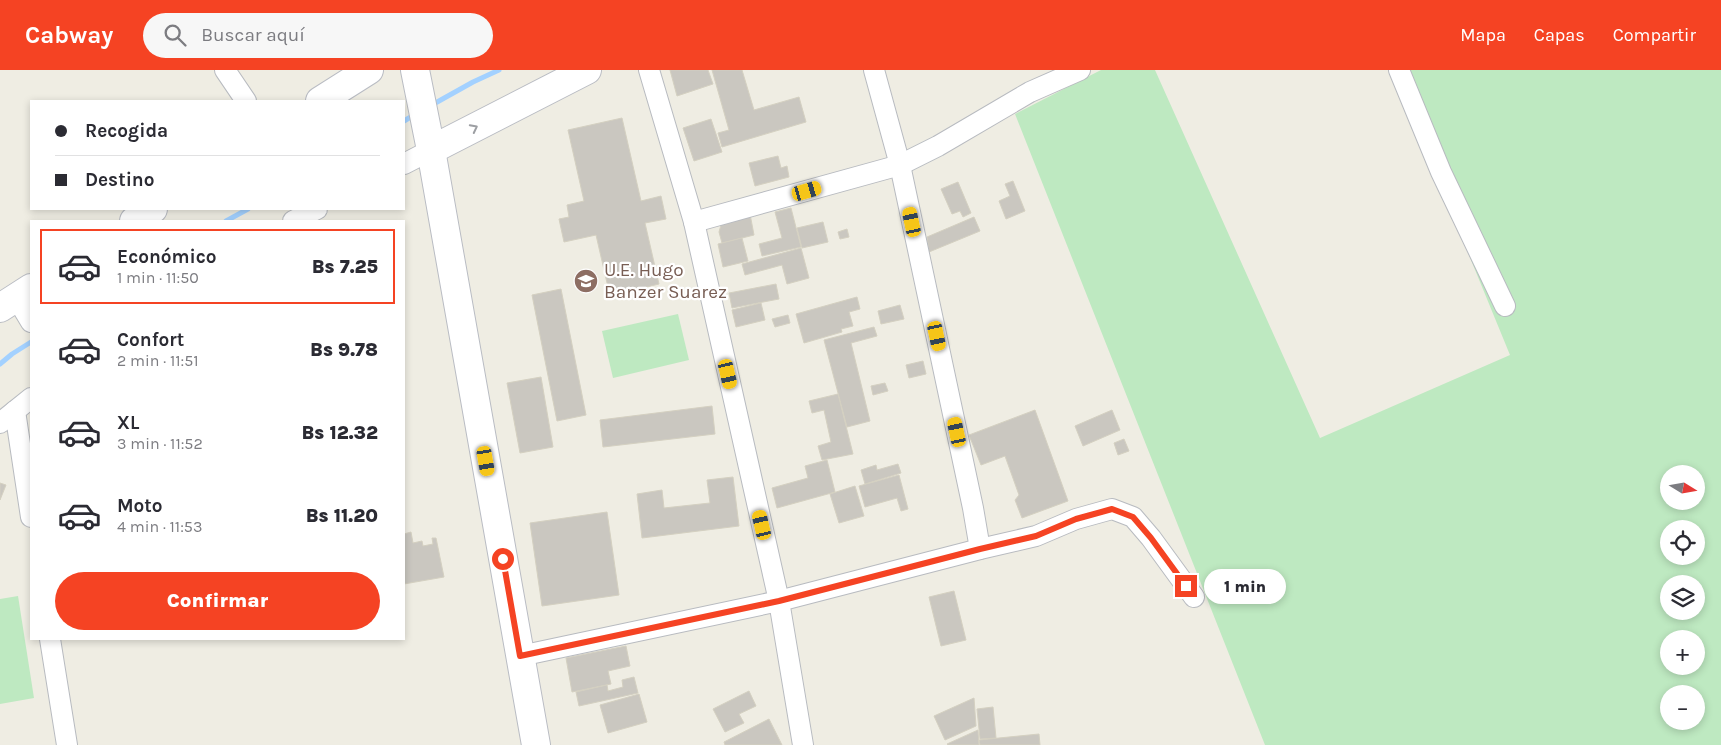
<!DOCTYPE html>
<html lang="es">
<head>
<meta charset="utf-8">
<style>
	:root { --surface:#fff; --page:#f7f7f7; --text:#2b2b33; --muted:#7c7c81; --line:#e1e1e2; --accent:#f54323 }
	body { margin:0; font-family:Karla,sans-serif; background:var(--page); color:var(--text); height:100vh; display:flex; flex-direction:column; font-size:19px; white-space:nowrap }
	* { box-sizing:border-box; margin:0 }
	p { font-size:16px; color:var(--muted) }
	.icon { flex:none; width:28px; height:28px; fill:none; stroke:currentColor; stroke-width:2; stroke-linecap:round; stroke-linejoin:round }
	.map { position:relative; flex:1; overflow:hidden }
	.panel { position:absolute; left:30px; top:150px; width:375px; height:420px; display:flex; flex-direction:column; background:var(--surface); border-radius:0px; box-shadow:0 2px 8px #0003 }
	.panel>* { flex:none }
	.top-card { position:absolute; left:30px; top:30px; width:375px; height:110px; border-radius:0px; box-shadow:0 2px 8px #0003; display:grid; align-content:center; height:110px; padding:0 25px; background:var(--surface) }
	.needle { width:32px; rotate:101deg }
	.tools { position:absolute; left:1660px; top:395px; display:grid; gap:10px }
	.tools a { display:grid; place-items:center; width:45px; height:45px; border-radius:50%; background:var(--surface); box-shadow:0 2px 8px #0003; font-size:25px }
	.end { position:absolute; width:22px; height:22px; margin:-11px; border:6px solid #f54323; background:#fff; box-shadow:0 0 0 2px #fff }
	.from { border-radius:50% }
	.bubble { position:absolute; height:35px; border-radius:18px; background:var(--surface); box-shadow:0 2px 8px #0003; font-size:16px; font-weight:800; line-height:35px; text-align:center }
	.car { position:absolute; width:15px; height:30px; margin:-15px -8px; border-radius:6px; box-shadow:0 0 4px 1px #0007; background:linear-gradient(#f5c518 24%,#345 0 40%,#f5c518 0 76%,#345 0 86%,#f5c518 0) }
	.top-card b { display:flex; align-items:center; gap:18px; height:48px; font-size:19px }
	.top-card b+b { border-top:1px solid var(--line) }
	.top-card i { width:12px; height:12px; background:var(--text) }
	ul { padding:9px 0 0; list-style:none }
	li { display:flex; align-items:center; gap:15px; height:75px; margin:0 10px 8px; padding:0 15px; border:2px solid transparent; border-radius:0px }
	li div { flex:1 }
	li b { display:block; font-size:19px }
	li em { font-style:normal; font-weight:800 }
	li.on { border-color:var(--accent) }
	li>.icon { width:45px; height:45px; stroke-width:1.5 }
	.primary-button { display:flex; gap:10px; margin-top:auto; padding:10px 25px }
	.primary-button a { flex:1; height:58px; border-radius:30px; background:var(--accent); color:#fff; font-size:20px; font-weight:800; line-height:58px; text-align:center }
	header { display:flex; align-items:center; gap:30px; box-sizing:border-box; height:70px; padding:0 25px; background:var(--accent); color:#fff }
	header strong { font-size:24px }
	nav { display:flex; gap:28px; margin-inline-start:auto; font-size:18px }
	.search { width:350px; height:45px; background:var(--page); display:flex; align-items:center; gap:12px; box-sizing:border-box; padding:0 18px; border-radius:28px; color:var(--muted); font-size:19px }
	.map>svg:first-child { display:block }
	.green { fill:#bee9c1; fill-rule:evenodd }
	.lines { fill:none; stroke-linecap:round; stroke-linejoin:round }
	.stream { stroke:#a3d1ff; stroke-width:5 }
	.building { fill:#cac7c0; stroke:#d4d0c1 }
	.street-casing { stroke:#b8bbc0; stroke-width:22 }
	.secondary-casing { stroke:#b9bcc3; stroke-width:30 }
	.street { stroke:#fff; stroke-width:20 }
	.secondary { stroke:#fff; stroke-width:28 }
	.oneway { stroke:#9d9fa3 }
	.route { stroke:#f54323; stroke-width:6 }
	.labels { text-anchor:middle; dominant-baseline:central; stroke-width:4.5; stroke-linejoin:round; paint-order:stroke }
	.education-label { font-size:19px; fill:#785e54; stroke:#fff; text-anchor:start }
</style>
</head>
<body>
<header>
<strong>Cabway</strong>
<div class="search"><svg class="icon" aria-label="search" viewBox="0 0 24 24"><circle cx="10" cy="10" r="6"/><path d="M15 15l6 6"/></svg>Buscar aquí</div>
<nav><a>Mapa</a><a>Capas</a><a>Compartir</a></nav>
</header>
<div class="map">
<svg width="1721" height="675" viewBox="0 0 1721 675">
	<rect width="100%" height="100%" fill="#efede3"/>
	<g class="green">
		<path d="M1101 0H1155L1320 368 1510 285 1393 0H1721V675H1265L1015 44ZM1669 404H1696V431H1669ZM1669 459H1696V486H1669ZM1669 514H1696V541H1669ZM1669 569H1696V596H1669ZM1669 624H1696V651H1669Z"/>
		<path d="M678 244 689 290 613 308 602 261Z"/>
		<path d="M18 526 34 628 0 634V529Z"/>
	</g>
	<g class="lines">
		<g class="stream">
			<path d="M430 36 473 12 499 0"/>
			<path d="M404 51 414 45"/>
			<path d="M226 151 248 139"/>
			<path d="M0 294 12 284 31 272"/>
		</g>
	</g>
	<g class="building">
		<path d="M670 0H708L713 14 677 26Z"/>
		<path d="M712 0H742L754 40 799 27 806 52 722 77 718 63 729 60Z"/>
		<path d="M622 48 641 131 661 126 666 149 645 153 659 214 610 226 596 165 564 172 559 149 569 147 567 135 584 131 568 60Z"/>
		<path d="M711 49 722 82 694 91 683 58Z"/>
		<path d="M778 86 781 98 787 96 789 107 755 116 749 93Z"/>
		<path d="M1013 111 1025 141 1006 149 999 131 1010 126 1005 114Z"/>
		<path d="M958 112 971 143 963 147 960 141 952 144 941 119Z"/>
		<path d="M791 138 801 177 762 186 759 174 782 168 775 142Z"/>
		<path d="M750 144 754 165 722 173 719 162 721 155Z"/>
		<path d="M974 147 980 161 929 182 927 167Z"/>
		<path d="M823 152 828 172 802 178 797 158Z"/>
		<path d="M847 159 849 167 840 169 838 162Z"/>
		<path d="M742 168 748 191 723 197 718 174Z"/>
		<path d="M801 178 809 208 787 214 782 195 745 205 742 194Z"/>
		<path d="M776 214 779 229 732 238 729 223Z"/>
		<path d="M561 219 586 345 557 351 532 225Z"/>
		<path d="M857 227 860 239 849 242 853 256 841 259 842 262 804 273 796 244Z"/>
		<path d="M761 233 765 250 736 257 732 240Z"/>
		<path d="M900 235 904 249 881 254 878 241Z"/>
		<path d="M788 245 790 253 775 257 772 249Z"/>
		<path d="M874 257 877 266 851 273 870 351 847 357 824 270Z"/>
		<path d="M923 291 926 304 909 308 906 295Z"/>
		<path d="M541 307 553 377 520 383 507 313Z"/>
		<path d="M885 313 888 321 873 325 871 316Z"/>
		<path d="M838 324 853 384 822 390 818 376 831 372 824 340 812 343 809 331Z"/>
		<path d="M712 336 715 364 603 377 600 350Z"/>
		<path d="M1035 340 1068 431 1022 448 1015 430 1019 425 1005 386 981 395 969 365Z"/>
		<path d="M1112 340 1120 360 1083 376 1075 356Z"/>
		<path d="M1124 369 1129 381 1118 385 1114 373Z"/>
		<path d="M827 390 835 422 777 438 772 418 808 408 805 396Z"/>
		<path d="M898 394 901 403 865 414 861 400 876 395 877 400Z"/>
		<path d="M899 405 908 439 901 441 897 428 865 437 859 416Z"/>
		<path d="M733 407 739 456 642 468 637 424 662 420 664 438 710 433 707 410Z"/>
		<path d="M0 413 6 415 0 430Z"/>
		<path d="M855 416 864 446 839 453 830 424Z"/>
		<path d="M607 442 619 525 542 536 530 453Z"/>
		<path d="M411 462 413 473 422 471 423 476 433 474 432 468H436L444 507 404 514V464Z"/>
		<path d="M954 521 966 570 941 576 929 527Z"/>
		<path d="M626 576 630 596 608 601 611 614 572 622 566 588Z"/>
		<path d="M634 607 638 623 579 636 576 622 607 615 608 621 623 617 622 610Z"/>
		<path d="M749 621 756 636 739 644 744 653 725 662 713 639Z"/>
		<path d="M639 624 647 652 608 663 600 635Z"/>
		<path d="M974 628 976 656 945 670 934 646Z"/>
		<path d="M993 637 996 668 980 669 977 639Z"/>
		<path d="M769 649 782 675H725L724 672Z"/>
		<path d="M978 660 979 675H948L947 674Z"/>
		<path d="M1039 664 1040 675H980L979 670Z"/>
	</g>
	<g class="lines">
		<g class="street-casing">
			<g id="street">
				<path d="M225 0 246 31"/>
				<path d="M649 0 694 152 779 531 803 675"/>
				<path d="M874 0 900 95 973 438 980 479"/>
				<path d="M1399 0 1441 102 1505 236"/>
				<path d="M404 94 431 80"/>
				<path d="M293 151 317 139"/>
				<path d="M694 152 900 95 938 76 1030 22 1080 0"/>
				<path d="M16 227 31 252"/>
				<path d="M15 341 31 447"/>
				<path d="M0 353 31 328"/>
				<path d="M50 569 67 675"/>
				<path d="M520 586 779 531 980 479 1036 466 1076 449 1112 439 1133 447 1151 468 1194 527"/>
			</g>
		</g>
		<g class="secondary-casing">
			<g id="secondary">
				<path d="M415 0 431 80 536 675"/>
				<path d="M320 31 369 0"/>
				<path d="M431 80 587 0"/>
				<path d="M134 151 153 139"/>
				<path d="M0 238 31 218"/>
			</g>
		</g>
		<use href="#street" class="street"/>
		<use href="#secondary" class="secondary"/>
	</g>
	<defs><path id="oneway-chevron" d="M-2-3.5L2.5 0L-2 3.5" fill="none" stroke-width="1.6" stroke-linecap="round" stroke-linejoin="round" transform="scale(1.25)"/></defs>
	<use class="oneway" href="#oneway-chevron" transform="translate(474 58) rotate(-27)"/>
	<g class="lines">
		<path class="route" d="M503 489 520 586 779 531 980 479 1036 466 1076 449 1112 439 1133 447 1151 468 1186 516"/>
	</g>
	<defs>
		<g id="school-disc" transform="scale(1.25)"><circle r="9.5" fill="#8d6e63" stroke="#fff"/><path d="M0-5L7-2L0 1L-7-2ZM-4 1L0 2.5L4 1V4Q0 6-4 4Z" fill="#fff"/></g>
	</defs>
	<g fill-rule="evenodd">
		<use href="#school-disc" x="586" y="211"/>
	</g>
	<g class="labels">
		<g class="education-label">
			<text x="604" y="200">U.E. Hugo<tspan x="604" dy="22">Banzer Suarez</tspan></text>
		</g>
	</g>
</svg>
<div class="tools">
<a><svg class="needle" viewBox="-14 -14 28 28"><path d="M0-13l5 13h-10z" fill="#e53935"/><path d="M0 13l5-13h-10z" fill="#7c7c81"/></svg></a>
<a><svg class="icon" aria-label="locate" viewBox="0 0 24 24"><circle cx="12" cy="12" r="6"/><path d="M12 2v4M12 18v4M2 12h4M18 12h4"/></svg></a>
<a><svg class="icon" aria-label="layers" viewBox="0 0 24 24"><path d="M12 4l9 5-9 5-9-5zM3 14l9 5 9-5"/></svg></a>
<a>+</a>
<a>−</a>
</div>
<i class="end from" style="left:503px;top:489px"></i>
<i class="end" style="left:1186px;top:516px"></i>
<div class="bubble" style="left:1204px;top:499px;width:82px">1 min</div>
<i class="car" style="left:807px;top:121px;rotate:74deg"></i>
<i class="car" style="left:912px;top:152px;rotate:348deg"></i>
<i class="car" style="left:937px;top:266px;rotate:168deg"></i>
<i class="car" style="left:728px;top:304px;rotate:167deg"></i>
<i class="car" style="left:957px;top:362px;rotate:348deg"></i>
<i class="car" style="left:486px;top:391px;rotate:170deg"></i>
<i class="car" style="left:762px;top:455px;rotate:347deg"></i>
<div class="top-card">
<b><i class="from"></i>Recogida</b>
<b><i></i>Destino</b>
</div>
<section class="panel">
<ul>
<li class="on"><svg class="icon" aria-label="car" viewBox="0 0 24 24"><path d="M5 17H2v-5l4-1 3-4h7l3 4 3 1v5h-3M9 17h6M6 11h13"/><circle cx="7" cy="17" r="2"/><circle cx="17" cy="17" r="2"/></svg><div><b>Económico</b><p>1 min · 11:50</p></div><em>Bs 7.25</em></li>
<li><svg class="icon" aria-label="car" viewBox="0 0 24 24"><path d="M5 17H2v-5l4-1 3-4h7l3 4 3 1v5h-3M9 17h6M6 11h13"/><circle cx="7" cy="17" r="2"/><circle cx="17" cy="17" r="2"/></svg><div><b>Confort</b><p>2 min · 11:51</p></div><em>Bs 9.78</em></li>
<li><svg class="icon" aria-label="car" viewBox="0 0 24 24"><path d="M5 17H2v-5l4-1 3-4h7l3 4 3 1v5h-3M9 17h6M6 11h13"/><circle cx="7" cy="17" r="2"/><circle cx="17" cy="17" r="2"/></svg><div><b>XL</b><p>3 min · 11:52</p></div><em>Bs 12.32</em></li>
<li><svg class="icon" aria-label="car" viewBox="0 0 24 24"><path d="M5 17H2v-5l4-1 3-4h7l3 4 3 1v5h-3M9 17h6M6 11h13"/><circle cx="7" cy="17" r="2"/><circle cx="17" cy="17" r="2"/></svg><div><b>Moto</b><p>4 min · 11:53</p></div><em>Bs 11.20</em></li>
</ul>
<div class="primary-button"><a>Confirmar</a></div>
</section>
</div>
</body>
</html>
